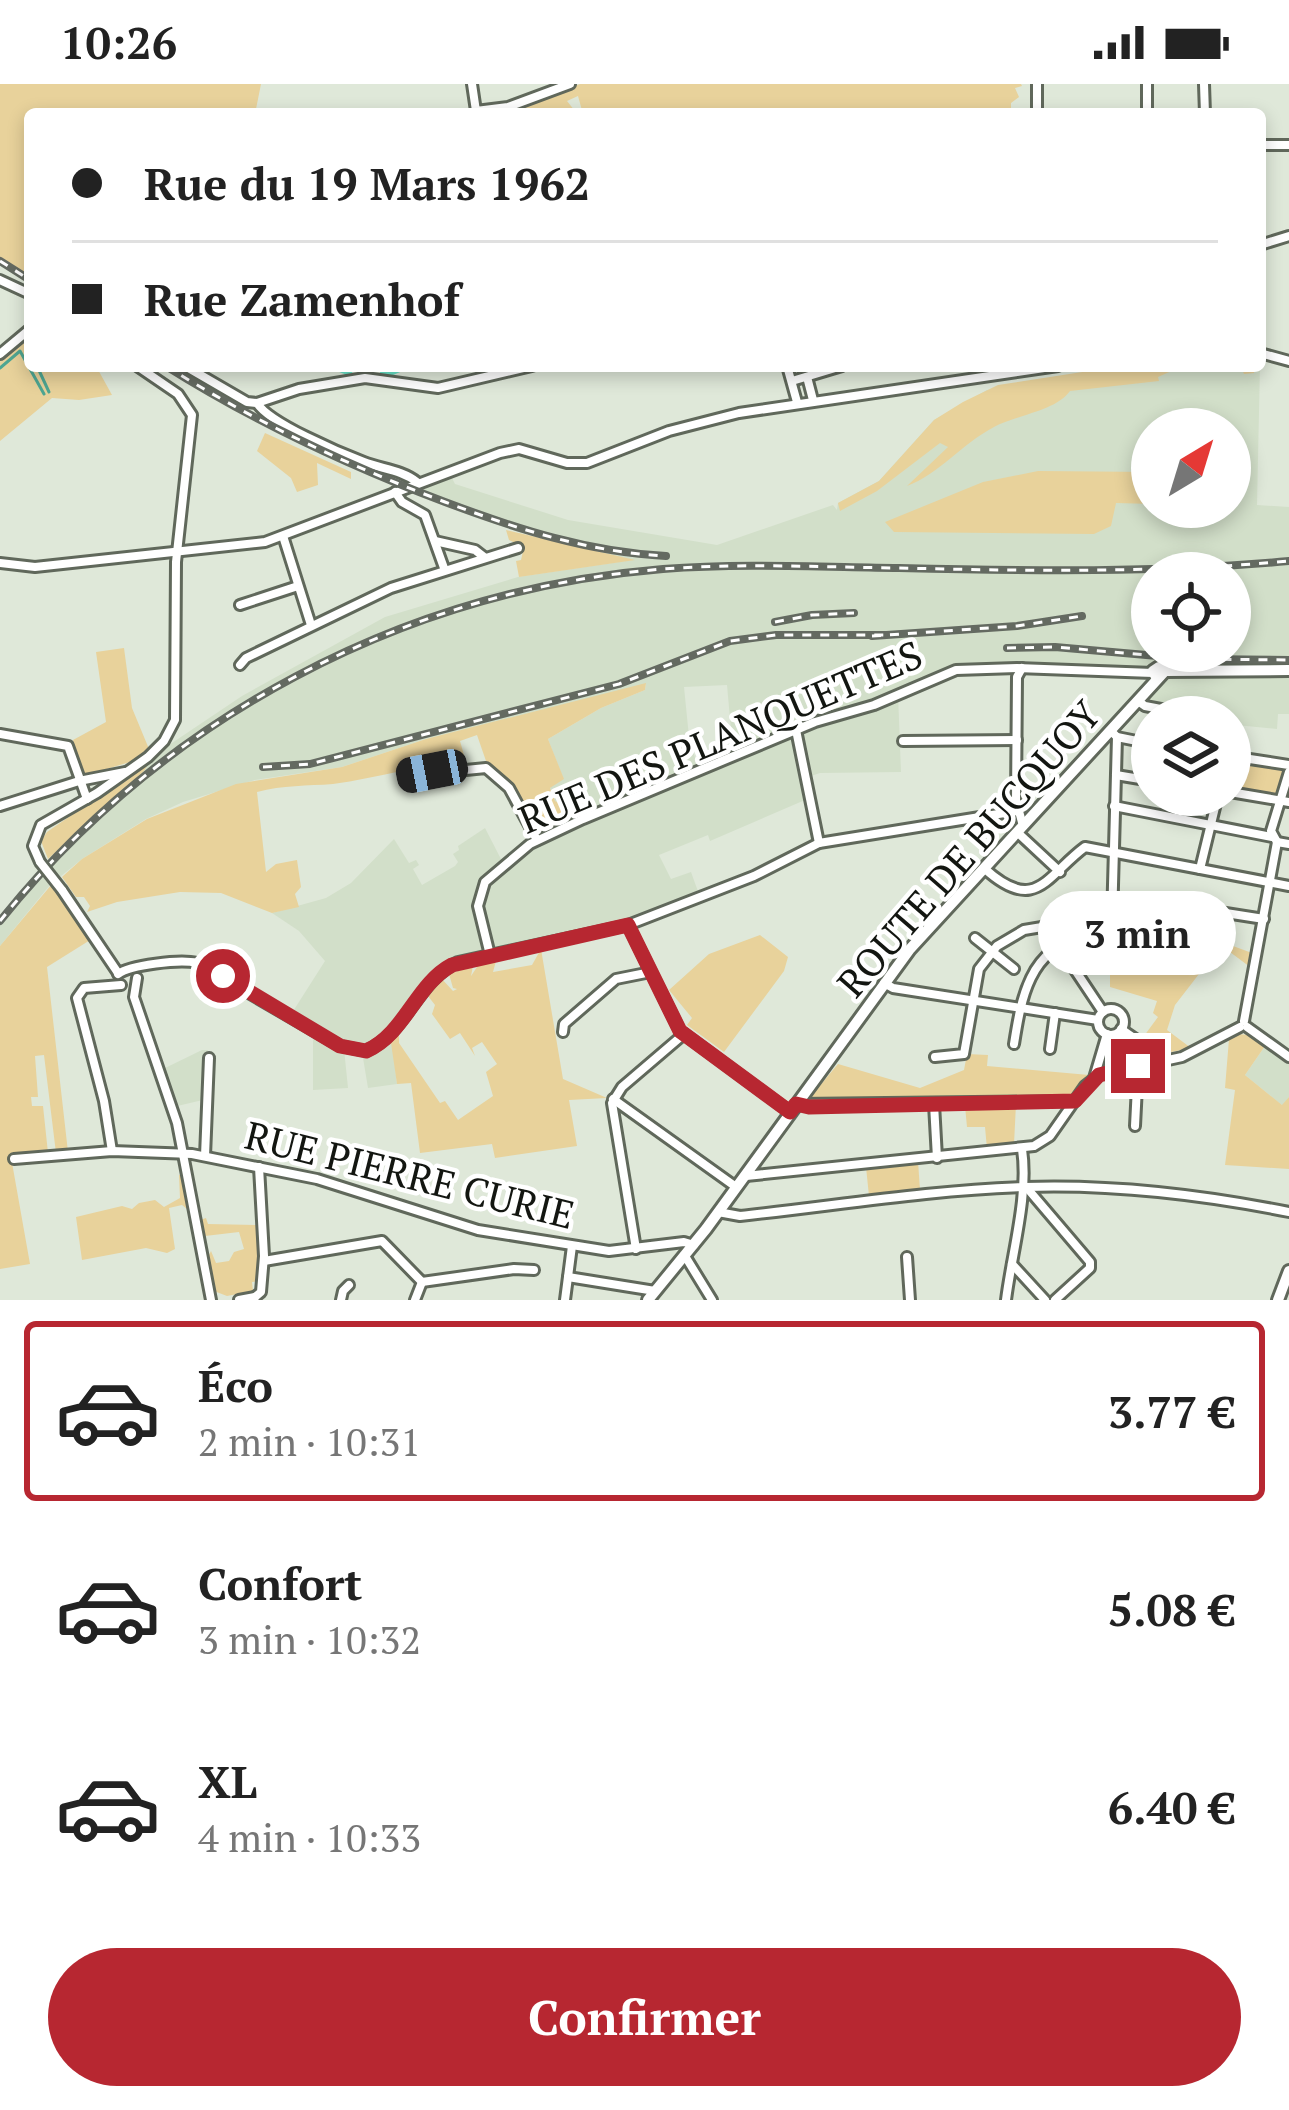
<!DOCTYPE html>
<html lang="fr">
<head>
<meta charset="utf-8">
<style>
	:root { --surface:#fff; --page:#f2f2f2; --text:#222; --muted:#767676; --line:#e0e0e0; --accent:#b72731 }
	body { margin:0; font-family:"PT Serif",serif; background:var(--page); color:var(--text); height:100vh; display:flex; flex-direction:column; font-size:45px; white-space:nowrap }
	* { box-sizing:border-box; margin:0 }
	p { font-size:39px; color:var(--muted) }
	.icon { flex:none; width:66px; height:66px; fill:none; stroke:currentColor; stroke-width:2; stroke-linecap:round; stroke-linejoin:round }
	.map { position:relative; height:1216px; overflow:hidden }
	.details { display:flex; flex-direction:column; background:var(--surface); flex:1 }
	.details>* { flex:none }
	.banner { position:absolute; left:24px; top:24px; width:1242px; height:264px; border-radius:12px; box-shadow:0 6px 18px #0003; display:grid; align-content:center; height:264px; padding:0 48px; background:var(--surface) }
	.needle { width:78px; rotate:38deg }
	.tools { position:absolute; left:1131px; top:324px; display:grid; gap:24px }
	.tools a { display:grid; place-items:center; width:120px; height:120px; border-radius:50%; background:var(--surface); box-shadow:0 6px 18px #0003; font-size:60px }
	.end { position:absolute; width:54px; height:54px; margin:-27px; border:15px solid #b72731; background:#fff; box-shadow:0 0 0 6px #fff }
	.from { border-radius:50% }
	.bubble { position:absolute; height:84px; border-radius:42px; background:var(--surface); box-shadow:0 6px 18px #0003; font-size:39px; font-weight:700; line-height:84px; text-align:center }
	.car { position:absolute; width:36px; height:72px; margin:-36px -18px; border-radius:15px; box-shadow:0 0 9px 3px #0007; background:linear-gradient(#222 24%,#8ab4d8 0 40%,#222 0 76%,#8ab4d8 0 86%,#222 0) }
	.banner b { display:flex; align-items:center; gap:42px; height:114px; font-size:45px }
	.banner b+b { border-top:3px solid var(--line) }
	.banner i { width:30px; height:30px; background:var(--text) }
	ul { padding:21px 0 0; list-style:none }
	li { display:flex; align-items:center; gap:36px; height:180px; margin:0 24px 18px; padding:0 24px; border:6px solid transparent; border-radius:12px }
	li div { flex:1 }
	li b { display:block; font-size:45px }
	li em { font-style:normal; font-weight:700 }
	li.on { border-color:var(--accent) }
	li>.icon { width:108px; height:108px; stroke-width:1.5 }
	.cta { display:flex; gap:24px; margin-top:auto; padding:24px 48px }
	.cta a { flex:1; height:138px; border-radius:72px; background:var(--accent); color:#fff; font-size:48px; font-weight:700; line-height:138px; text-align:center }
	.status { display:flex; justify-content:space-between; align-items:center; height:84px; padding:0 60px; background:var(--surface); direction:ltr }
	.status svg { height:33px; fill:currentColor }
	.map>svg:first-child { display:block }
	.built { fill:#d2dfc9; fill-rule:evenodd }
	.green { fill:#e8d29b }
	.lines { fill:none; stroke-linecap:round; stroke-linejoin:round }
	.stream { stroke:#4ea692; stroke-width:3 }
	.river { stroke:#68e4c9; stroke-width:10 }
	.minor-casing { stroke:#60685b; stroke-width:14 }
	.major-casing { stroke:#60685b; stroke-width:16 }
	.minor { stroke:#fff; stroke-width:8 }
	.major { stroke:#fff; stroke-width:10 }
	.rail-casing { stroke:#646a61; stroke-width:8 }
	.rail { stroke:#fff; stroke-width:3; stroke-dasharray:9; stroke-linecap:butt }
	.minor-bridge-casing { stroke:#60685b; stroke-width:14; stroke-linecap:butt }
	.minor-bridge { stroke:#fff; stroke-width:8 }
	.route { stroke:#b72731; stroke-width:15 }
	.labels { text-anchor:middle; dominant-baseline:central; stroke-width:9; stroke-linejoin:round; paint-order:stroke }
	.street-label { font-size:39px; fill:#131611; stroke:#fff }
</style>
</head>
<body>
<div class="status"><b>10:26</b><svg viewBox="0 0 49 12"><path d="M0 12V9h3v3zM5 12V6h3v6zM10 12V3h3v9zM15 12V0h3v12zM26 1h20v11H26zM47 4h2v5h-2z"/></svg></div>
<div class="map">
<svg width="1289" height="1216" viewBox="0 0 1289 1216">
	<rect width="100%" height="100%" fill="#dfe8d9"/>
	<g class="built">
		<path d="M1260 281 1257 421 1289 423V630H1278L1277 645 1236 641 1230 633H1203L1138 617 1159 590 973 584 898 610 901 688 820 689 808 693 812 713 710 757 708 751 659 771 671 795 691 788 700 813 628 841 490 871 441 887 391 949 397 1000 368 1004 362 968 344 965 348 1004 313 1006V946L290 932 325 877 299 847 272 829 326 814 351 799 394 755 409 779 416 776 419 781 413 785 422 801 455 782 458 778 453 770 459 766 458 762 485 744 503 779 583 734 555 717 550 704 563 694 548 655 601 624 645 606 646 600 426 655 342 683 255 696 183 718 146 735 82 775 50 801 0 862V831L48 775 166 663 242 612 385 533 518 493 632 476 515 447 411 408 451 392 455 400 568 436 717 461 833 421 837 426 838 419 879 397 934 336 987 306 1140 282ZM1152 345H1230V423H1152ZM1152 489H1230V567H1152ZM727 601 733 668 697 681 689 653 684 603Z"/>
		<path d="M1265 962 1289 980V1013L1283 1022 1245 991Z"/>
		<path d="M202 966H208L207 1015 173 1023 161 986Z"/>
	</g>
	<g class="green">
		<path d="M0 0H261L255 30H30V193L0 175Z"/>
		<path d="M580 0H1021L1022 2 1015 4 1019 13 1011 19V30H583L578 12 567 17 575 27 573 30H485L517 25Z"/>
		<path d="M30 248V282H96L112 311 79 316 52 314 0 357V273Z"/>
		<path d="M1121 282H1255L1254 289 1244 290 1242 285H1176L1158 293 1159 297 1070 307C1056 327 1016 331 994 343 963 359 939 390 907 402L948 363 940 359 877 407 840 427 838 419 879 397 934 336 963 318 998 301Z"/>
		<path d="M265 349 351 388V395L317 379 318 401 297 408 291 394 257 367Z"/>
		<path d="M1038 387 1152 388V420L1116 419 1111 442 1094 450 894 448 885 438 983 398Z"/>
		<path d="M506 446 635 476 519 493 516 477 521 476 524 463 509 456Z"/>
		<path d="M124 564 132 624 149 665 133 677 87 691 81 688 73 656 106 638 96 568Z"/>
		<path d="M646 599 645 606 601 624 548 655 564 695 550 704 555 717 581 730 544 748 536 745 509 695 486 677 477 651 460 657 466 678C420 680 378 694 333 700 307 702 283 701 257 708L266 788 276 780 297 776 301 803 295 810 299 823 272 829 221 809 180 808 117 818 87 828 90 822 84 813H76L62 793 82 775 147 735 236 700 342 683 426 655Z"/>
		<path d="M1230 675 1285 684 1278 712 1230 706Z"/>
		<path d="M150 677 144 687 48 775 41 757 47 748Z"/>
		<path d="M52 800 56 807 62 806 95 853 47 883 68 1068 56 1069 44 971 35 972 38 1013H31L32 1022H43L48 1069 11 1073 30 1180 0 1185V862Z"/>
		<path d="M1071 842H1143V850L1182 861 1192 871 1204 859 1212 862 1214 855 1252 869 1250 883 1226 865 1221 870 1216 868 1175 921 1167 946 1191 964 1171 968 1144 952 1158 933 1153 929 1157 917 1110 903V872L1087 857 1074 855Z"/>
		<path d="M760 851 788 873 784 887 724 968 687 941 692 934 669 906 709 870Z"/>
		<path d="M541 865 563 995 607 1014 569 1016 577 1062 495 1074 492 1060 420 1069 411 999 397 1000 391 959 399 949V959L440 1019 445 1017 458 1036 493 1012 486 988 497 980 482 958 472 964 475 972 460 949 450 955 432 930 435 921 428 912 441 894 453 907 457 905 453 904 449 890 473 882 471 892 479 880 496 877 493 888 532 881Z"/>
		<path d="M1237 950 1250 951 1265 962 1245 991 1282 1021 1289 1013V1085L1225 1081 1235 1006 1225 1004 1229 955Z"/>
		<path d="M967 970 988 971 987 982 1089 991 1070 1014 807 1017 838 980 920 1004 964 986Z"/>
		<path d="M1016 1020 1014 1060 987 1065 985 1043H967L965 1022Z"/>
		<path d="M918 1077 920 1106 869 1112 866 1083Z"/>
		<path d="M185 1090 192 1129 182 1121 169 1124 175 1165 167 1169 146 1164 82 1176 76 1133 122 1122 132 1125 139 1119 155 1116 164 1123 180 1114 179 1091Z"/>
		<path d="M206 1134 208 1140 256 1141 259 1197 252 1198 253 1207 227 1212 214 1207 208 1173 211 1167 216 1179 229 1177 234 1168 244 1165 239 1148 205 1152 200 1136Z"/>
	</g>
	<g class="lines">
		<g class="stream">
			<path d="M30 260 27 262 30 269"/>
			<path d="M37 282 49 308"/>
			<path d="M0 284 20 267 44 310"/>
		</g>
		<g class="river">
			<path d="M338 282 348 286"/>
			<path d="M385 289 402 282"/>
		</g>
		<g class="minor-casing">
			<g id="minor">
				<path d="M472 0 476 27 508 23 570 0"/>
				<path d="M1037 0V30"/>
				<path d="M1147 0V30"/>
				<path d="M1204 0 1205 30"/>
				<path d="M1260 61H1289"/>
				<path d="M1260 161 1289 152"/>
				<path d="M0 196 30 210"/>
				<path d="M1260 269 1289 277"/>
				<path d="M0 270 30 245"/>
				<path d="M185 282 247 318 257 319C269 339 340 369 364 378 382 385 402 386 417 398"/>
				<path d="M787 282 797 318"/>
				<path d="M807 293 813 316"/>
				<path d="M792 297 842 282"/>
				<path d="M257 319 299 305 365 294 438 304 532 282"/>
				<path d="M395 408 402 418 425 431 444 484"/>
				<path d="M283 452 311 541"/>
				<path d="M435 457 475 466 484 473"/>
				<path d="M0 479 35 483 265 458 500 369 519 365 567 379H587L669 347 739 329 1058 282"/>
				<path d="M240 521 298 502"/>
				<path d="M240 581 246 574 391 504 518 464"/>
				<path d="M1022 584 1017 593 1016 716 1023 742"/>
				<path d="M1138 617 1145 622 1203 633"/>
				<path d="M1230 638 1234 643 1230 660"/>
				<path d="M796 646 819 759"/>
				<path d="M1111 647 1117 653 1112 838"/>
				<path d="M0 650 68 662 87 715"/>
				<path d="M1117 653 1152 660"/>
				<path d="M903 657 1017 656"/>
				<path d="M1230 672 1289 681"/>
				<path d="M1116 691 1152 697"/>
				<path d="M405 692 486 684 509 704 537 756"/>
				<path d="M1230 708 1289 718"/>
				<path d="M0 722 79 697 125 688"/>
				<path d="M1114 722 1272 753"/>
				<path d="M1018 749 1060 788"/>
				<path d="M1277 758 1289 760"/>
				<path d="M40 778 33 762 41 741 97 709 148 673 164 657 175 636 176 478 192 331 178 310 137 282"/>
				<path d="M985 785C1036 831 1047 791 1085 763L1289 802"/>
				<path d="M1200 785 1218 711"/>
				<path d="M62 806 118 889"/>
				<path d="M628 841 680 947 790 1028"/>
				<path d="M1045 841 1103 928"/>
				<path d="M975 854 1014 885"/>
				<path d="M490 871 478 822 485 798 530 760 583 735 815 638 874 621 956 586 1017 584 1153 589"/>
				<path d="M118 890C130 881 180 875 197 879L340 962 366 967C407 949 418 896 458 878L628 841 754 792 819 759 1017 727"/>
				<path d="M137 894 134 913 177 1039 211 1216"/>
				<path d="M884 899 893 904 1098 936"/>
				<circle cx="1111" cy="938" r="13"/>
				<path d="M1244 937 1277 758 1271 747 1289 688"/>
				<path d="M1247 943 1289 973"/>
				<path d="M1121 945 1166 976"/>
				<path d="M563 948 564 940 616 895 651 888"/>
				<path d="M1014 960C1021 916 1029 864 1082 854L1111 872"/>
				<path d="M1050 965 1055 929"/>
				<path d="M935 973 964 970 979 885 997 862 1024 846 1072 838H1178L1213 827 1264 835"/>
				<path d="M1094 994 1107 950"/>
				<path d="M613 1015 736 1103"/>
				<path d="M798 1020 1075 1017"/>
				<path d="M934 1020 937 1074"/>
				<path d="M1135 1042 1138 982"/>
				<path d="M112 1067 104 1017 77 914 84 904 121 901"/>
				<path d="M205 1072 209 974"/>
				<path d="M14 1075 112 1067 192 1070 317 1095 478 1146 609 1167 684 1158 694 1161"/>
				<path d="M746 1092 1034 1062 1050 1052 1085 1002 1099 991 1182 973 1240 943"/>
				<path d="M1027 1104 1090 1178V1184L1055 1216"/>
				<path d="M718 1128 740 1132C834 1122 929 1106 1024 1103 1111 1100 1204 1111 1289 1128"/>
				<path d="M636 1165 612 1019 622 1003 684 950"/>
				<path d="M685 1172 712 1216"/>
				<path d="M907 1173 910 1216"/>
				<path d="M264 1177 382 1157 422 1198"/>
				<path d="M1012 1180 1045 1216"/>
				<path d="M568 1193 655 1207"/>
				<path d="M422 1198 514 1185 534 1186"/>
				<path d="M255 1213 261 1208 264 1172 259 1083"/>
				<path d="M239 1216 255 1213"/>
				<path d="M341 1216 343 1207 349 1201"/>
				<path d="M415 1216 422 1198"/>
				<path d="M565 1216 572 1162"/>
				<path d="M1006 1216C1012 1168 1029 1112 1022 1065"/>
			</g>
		</g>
		<g class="major-casing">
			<g id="major">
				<path d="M1157 595 1153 587 1159 583 1165 587 1289 586"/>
				<path d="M648 1216 706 1145 910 865 1165 587"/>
				<path d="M1278 1216 1289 1187"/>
			</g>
		</g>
		<use href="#minor" class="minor"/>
		<use href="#major" class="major"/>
		<g class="rail-casing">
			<g id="rail">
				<path d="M0 177 30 196"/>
				<path d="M166 282C255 338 347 381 445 418 517 445 588 468 666 472"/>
				<path d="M775 538 812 531 854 529"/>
				<path d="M872 552 1017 542 1082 532"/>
				<path d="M1007 564 1055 563 1192 575 1289 576"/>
				<path d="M263 683 310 680 619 600 730 557 776 551H884"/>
				<path d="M0 837C163 634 403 506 663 485 741 479 820 483 899 484 1029 487 1159 489 1289 477"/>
			</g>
		</g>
		<use href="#rail" class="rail"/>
		<g class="minor-bridge-casing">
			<path id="minor-bridge" d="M40 778 62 806"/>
		</g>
		<use href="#minor-bridge" class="minor-bridge"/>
	</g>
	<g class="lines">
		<path class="route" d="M223 892 340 962 366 967C405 950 416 900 452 881L628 841 680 947 790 1028 796 1020 809 1023 1075 1017 1099 991 1138 982"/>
	</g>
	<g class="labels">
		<g class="street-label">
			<text transform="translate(720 652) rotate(-23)">RUE DES PLANQUETTES</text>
			<text transform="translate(968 764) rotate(-49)">ROUTE DE BUCQUOY</text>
			<text transform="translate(410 1090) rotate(14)">RUE PIERRE CURIE</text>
		</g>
	</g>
</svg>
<div class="tools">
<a><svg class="needle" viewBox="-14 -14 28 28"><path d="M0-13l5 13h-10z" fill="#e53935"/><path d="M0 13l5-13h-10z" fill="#767676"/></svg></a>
<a><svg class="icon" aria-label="locate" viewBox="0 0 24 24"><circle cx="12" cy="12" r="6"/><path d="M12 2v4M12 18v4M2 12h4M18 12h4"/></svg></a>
<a><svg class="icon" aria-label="layers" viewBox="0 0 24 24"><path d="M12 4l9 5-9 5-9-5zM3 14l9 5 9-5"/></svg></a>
</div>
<i class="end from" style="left:223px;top:892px"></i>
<i class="end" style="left:1138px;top:982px"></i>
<div class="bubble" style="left:1038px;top:807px;width:198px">3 min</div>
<i class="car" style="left:432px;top:687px;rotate:259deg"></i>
<div class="banner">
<b><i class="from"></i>Rue du 19 Mars 1962</b>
<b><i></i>Rue Zamenhof</b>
</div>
</div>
<section class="details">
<ul>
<li class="on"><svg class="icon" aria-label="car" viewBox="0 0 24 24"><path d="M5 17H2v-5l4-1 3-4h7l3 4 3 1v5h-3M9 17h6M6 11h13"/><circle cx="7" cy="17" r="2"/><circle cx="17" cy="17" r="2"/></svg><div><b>Éco</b><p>2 min · 10:31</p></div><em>3.77 €</em></li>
<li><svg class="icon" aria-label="car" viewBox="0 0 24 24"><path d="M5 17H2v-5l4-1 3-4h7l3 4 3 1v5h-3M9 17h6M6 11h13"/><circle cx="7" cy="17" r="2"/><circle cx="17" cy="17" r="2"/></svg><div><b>Confort</b><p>3 min · 10:32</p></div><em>5.08 €</em></li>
<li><svg class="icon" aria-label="car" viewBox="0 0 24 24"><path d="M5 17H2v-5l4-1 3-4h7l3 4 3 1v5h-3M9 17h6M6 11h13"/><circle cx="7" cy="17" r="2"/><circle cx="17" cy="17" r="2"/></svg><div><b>XL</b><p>4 min · 10:33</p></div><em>6.40 €</em></li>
</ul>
<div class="cta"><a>Confirmer</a></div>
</section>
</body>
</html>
